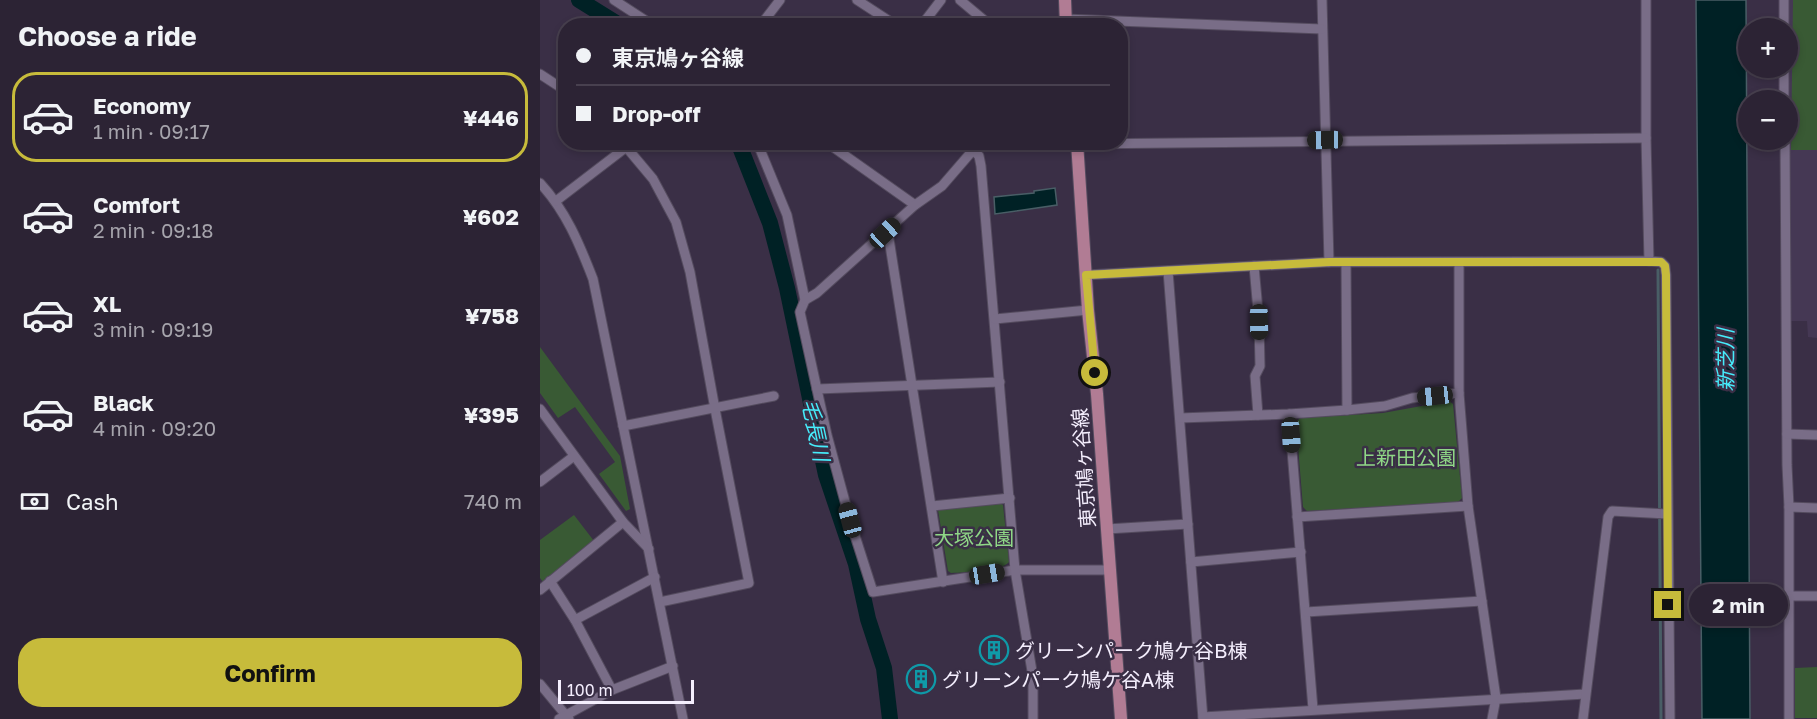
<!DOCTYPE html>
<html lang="en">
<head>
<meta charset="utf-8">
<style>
	:root { --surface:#2c2334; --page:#342b3c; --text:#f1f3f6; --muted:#a6a4ac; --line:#48404f; --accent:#c7bb3b }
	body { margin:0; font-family:"Golos Text","Noto Sans JP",sans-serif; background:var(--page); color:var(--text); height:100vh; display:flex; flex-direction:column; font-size:22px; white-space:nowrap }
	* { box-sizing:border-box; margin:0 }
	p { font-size:20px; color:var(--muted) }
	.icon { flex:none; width:33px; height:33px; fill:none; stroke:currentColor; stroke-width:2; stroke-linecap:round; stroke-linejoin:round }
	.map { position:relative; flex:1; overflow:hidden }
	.panel { display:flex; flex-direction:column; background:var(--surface); width:540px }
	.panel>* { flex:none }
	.guide { position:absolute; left:18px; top:18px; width:570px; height:132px; border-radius:24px; box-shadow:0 3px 9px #0003,0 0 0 2px var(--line); display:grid; align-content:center; height:132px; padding:0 18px; background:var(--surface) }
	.buttons { position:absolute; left:1198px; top:18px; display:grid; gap:12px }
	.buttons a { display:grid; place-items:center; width:60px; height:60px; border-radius:50%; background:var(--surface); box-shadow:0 3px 9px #0003,0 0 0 2px var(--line); font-size:30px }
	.scale { position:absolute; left:18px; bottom:15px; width:136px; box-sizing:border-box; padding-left:6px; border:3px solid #f4eefd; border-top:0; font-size:16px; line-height:21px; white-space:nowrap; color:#f4eefd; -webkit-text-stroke:4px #3a2f46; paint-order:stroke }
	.end { position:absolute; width:27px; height:27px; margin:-14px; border:8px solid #c7bb3b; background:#111; box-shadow:0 0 0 3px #111 }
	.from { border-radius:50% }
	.bubble { position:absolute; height:42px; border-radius:21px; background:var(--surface); box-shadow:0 3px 9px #0003,0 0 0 2px var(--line); font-size:20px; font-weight:700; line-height:42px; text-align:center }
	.car { position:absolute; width:18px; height:36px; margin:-18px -9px; border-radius:8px; box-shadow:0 0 4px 2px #0007; background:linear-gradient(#222 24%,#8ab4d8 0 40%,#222 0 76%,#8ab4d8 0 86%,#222 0) }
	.guide b { display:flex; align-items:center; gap:21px; height:57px; font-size:22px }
	.guide b+b { border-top:2px solid var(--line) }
	.guide i { width:15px; height:15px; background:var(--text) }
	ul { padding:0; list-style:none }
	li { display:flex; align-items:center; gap:18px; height:90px; margin:0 12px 9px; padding:0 6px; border:3px solid transparent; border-radius:24px }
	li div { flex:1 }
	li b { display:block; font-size:22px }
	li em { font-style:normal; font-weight:700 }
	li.selected { border-color:var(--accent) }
	li>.icon { width:54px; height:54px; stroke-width:1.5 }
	h2 { padding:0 18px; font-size:27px; line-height:72px }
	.pay { display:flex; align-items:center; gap:15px; height:66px; padding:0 18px; font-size:22px }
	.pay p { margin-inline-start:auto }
	.cta { display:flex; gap:12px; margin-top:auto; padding:12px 18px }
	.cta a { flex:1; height:69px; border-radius:24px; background:var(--accent); color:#111; font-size:24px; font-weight:700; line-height:69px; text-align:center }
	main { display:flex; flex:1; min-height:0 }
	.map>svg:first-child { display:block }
	.built { fill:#453854 }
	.green { fill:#395a34 }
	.water { fill:#002125; stroke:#495e66; stroke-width:1.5 }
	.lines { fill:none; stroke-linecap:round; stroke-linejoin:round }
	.stream { stroke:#495e66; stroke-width:3 }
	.river { stroke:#002125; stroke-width:16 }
	.minor-casing { stroke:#544b5e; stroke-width:11 }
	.major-casing { stroke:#544b5e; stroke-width:14 }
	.minor { stroke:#796d87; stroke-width:9 }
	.major { stroke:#b17c94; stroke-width:12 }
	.route { stroke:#c7bb3b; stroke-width:8 }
	.labels { text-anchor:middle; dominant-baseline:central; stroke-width:5; stroke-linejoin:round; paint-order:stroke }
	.park-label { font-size:20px; fill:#8fd786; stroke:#3a2f46 }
	.street-label { font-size:20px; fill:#f4eefd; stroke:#3a2f46 }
	.poi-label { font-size:20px; fill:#f4eefd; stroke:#3a2f46; text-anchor:start }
	.water-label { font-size:21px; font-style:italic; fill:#46ecfb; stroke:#3a2f46 }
</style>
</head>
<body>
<main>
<section class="panel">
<h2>Choose a ride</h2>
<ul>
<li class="selected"><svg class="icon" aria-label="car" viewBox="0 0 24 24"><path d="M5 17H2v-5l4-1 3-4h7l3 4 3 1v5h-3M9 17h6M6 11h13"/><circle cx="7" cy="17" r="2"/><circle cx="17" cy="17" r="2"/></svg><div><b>Economy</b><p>1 min · 09:17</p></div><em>¥446</em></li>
<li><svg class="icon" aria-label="car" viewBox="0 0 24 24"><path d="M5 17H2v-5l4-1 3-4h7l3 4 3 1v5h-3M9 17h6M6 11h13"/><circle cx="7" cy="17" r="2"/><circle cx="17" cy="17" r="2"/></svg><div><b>Comfort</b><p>2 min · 09:18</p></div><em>¥602</em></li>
<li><svg class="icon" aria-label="car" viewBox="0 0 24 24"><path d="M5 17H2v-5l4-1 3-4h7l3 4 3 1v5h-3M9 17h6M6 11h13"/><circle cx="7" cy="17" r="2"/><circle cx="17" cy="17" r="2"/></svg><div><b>XL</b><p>3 min · 09:19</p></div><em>¥758</em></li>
<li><svg class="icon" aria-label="car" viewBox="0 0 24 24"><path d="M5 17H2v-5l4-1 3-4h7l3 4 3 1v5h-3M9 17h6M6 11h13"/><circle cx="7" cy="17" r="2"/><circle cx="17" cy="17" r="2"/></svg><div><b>Black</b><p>4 min · 09:20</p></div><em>¥395</em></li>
</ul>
<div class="pay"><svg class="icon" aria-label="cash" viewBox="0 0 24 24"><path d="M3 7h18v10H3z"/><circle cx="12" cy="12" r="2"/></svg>Cash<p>740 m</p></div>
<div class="cta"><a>Confirm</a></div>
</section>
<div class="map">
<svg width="1277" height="719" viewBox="0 0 1277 719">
	<rect width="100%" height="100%" fill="#3a2f46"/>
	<path class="built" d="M1249 0H1277V338L1268 337 1267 321H1250Z"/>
	<g class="green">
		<path d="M1253 0H1277V150H1251Z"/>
		<path d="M0 347 80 456 90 509 86 511 59 474 75 462 35 407 18 418 0 393Z"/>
		<path d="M909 401 913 404 922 498 918 502 767 511 763 507 756 422 760 418 843 413Z"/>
		<path d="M460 503 463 505 469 562C461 572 425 572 411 573L408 571 398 510 402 508Z"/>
		<path d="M34 515 54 541 3 582 0 578V540Z"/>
		<path d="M1277 667V718H1255V668Z"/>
	</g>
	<g class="water">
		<path d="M1156 0H1206L1210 719H1162Z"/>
		<path d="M515 188 517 205 455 214 454 197 494 193V191Z"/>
	</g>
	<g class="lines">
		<path class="stream" d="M1118 270 1121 719"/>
		<g class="river">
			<path d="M39 0 81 26"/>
			<path d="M198 142 230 223 247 288 286 475 316 564 328 619 344 668 350 719"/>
		</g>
		<g class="minor-casing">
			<g id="minor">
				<path d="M74 0 114 26"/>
				<path d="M317 0 357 26"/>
				<path d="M420 0 451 26"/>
				<path d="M782 0 789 262"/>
				<path d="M1106 0V138L1109 261 1121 262 1125 266 1126 275 1130 719"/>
				<path d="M1244 0V28"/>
				<path d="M525 19 782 29"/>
				<path d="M220 26 240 0"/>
				<path d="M381 26 401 0"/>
				<path d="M1244 68V100"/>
				<path d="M0 74 26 91"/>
				<path d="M1245 140 1247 465 1249 507V719"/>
				<path d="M82 142 113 179 136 222 150 272 175 409 209 583 120 602"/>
				<path d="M217 142 247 215 265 300 260 312 287 435 310 520 333 592 475 570H569"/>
				<path d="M286 142 375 205"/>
				<path d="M537 144 1106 138"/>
				<path d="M433 150 439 156 441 166 475 570 493 677V719"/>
				<path d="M0 183C26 211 39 243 53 279L143 719"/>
				<path d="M16 201 93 142"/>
				<path d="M345 233 349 239 403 582"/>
				<path d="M806 263 807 410"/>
				<path d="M919 263V393L928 506 956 698 952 719"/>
				<path d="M714 266 719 322 720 366 715 376 718 415"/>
				<path d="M628 271 663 719"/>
				<path d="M546 275 789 262 1109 261"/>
				<path d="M265 300 277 293 375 205 402 186 440 142"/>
				<path d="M455 319 548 310"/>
				<path d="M277 389 460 382"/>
				<path d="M0 409 83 522 109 549"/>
				<path d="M749 414 773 709"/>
				<path d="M640 418 749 414 807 410 845 406 872 398 919 393"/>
				<path d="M83 426 234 396"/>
				<path d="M1247 434 1277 435"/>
				<path d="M0 482 34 456"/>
				<path d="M392 506 470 498"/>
				<path d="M1249 507 1277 508"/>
				<path d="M757 517 928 506"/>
				<path d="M567 529 648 524"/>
				<path d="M651 562 761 552"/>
				<path d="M10 581 35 620 72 690"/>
				<path d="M0 590 83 522"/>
				<path d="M1249 596H1277"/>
				<path d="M766 612 942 601"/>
				<path d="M35 620 115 577"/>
				<path d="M0 684 29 719"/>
				<path d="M663 717 1045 694"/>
				<path d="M19 719 72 690 133 666"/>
				<path d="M1043 719 1068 517 1072 511 1127 514"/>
			</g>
		</g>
		<g class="major-casing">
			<g id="major">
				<path d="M525 0 526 26"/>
				<path d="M537 142 548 310 557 394 581 719"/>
			</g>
		</g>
		<use href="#minor" class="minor"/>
		<use href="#major" class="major"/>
	</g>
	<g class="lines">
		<path class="route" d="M555 373 546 275 789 262H1121L1125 266 1126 275 1128 605"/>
	</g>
	<defs>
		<g id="building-ring" transform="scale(1.5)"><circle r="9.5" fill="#3a2f46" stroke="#0f9aa8" stroke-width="1.5"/><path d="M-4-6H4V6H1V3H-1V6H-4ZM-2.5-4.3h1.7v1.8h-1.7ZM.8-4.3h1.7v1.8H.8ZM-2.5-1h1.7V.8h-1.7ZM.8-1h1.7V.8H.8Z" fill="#0f9aa8"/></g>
	</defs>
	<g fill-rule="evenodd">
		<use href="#building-ring" x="454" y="650"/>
		<use href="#building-ring" x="381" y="679"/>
	</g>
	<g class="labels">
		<g class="park-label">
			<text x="866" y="457">上新田公園</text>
			<text x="434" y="537">大塚公園</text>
		</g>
		<g class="street-label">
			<text transform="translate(543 468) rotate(-94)">東京鳩ヶ谷線</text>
		</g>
		<g class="poi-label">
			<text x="475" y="650">グリーンパーク鳩ケ谷B棟</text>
			<text x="402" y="679">グリーンパーク鳩ケ谷A棟</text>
		</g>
		<g class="water-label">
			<text transform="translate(1185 360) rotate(-90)">新芝川</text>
			<text transform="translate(276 430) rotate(78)">毛長川</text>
		</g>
	</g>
</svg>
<div class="buttons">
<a>+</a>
<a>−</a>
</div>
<div class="scale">100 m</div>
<i class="end from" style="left:555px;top:373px"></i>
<i class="end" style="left:1128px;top:605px"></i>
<div class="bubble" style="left:1149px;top:584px;width:99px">2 min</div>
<i class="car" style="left:785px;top:140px;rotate:269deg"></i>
<i class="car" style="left:345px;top:233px;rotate:47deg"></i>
<i class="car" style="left:719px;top:322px;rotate:179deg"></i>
<i class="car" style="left:895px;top:396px;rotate:264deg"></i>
<i class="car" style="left:751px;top:435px;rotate:176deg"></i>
<i class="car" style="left:310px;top:520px;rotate:345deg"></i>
<i class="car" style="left:447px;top:574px;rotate:81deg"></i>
<div class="guide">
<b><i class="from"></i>東京鳩ヶ谷線</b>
<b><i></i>Drop-off</b>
</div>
</div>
</main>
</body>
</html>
